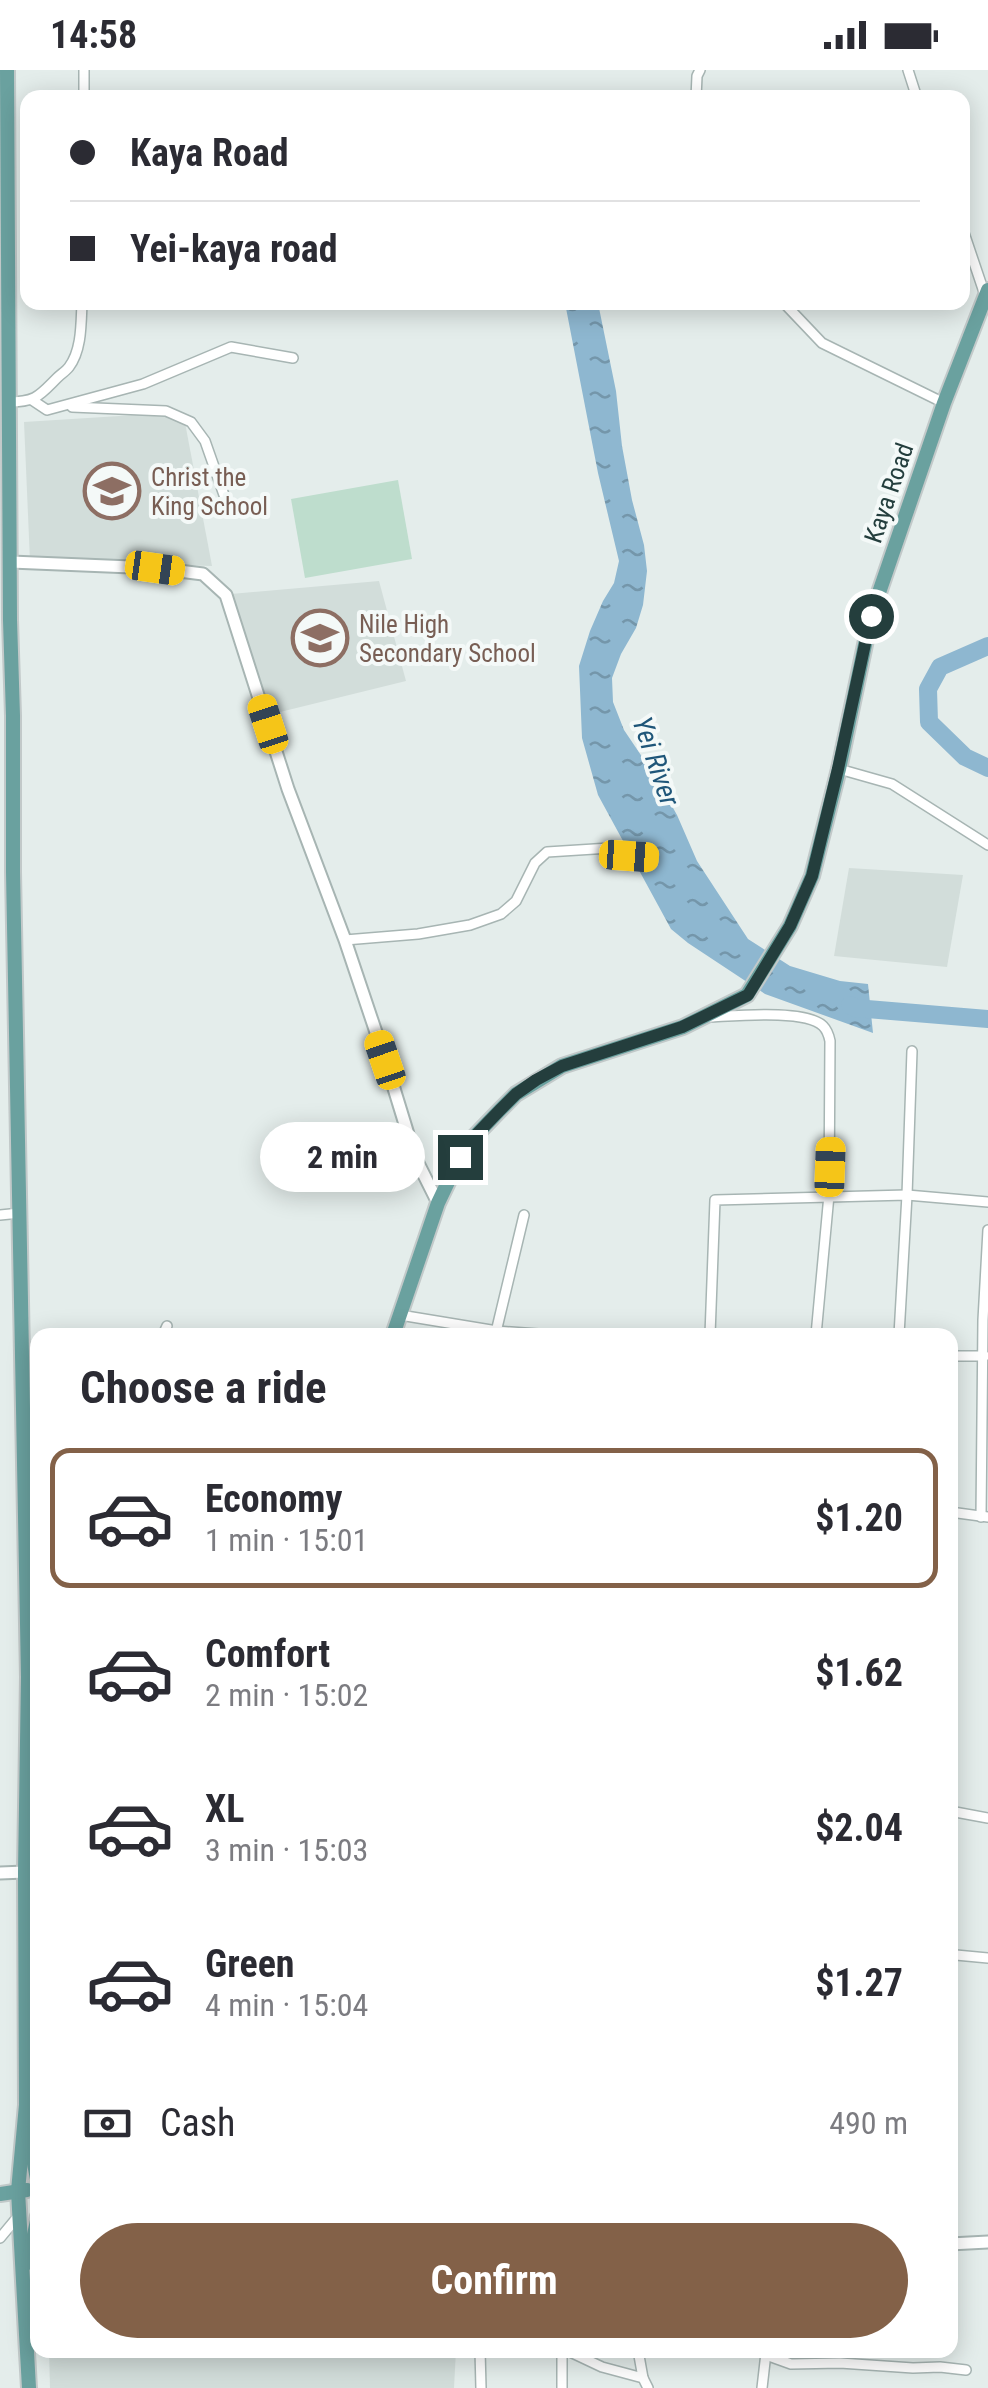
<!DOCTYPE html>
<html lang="en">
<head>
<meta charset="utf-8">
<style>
	:root { --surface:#fff; --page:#f2f2f3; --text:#2b2b33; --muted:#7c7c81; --line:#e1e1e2; --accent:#836148 }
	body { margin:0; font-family:"Roboto Condensed",sans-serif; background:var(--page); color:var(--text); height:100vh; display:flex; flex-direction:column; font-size:38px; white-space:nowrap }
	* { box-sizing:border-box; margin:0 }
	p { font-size:32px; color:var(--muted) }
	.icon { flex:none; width:55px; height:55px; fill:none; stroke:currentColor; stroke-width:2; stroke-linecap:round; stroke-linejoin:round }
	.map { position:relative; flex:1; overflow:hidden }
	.sheet { position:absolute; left:30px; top:1258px; width:928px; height:1030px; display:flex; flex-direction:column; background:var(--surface); border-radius:20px; box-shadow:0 5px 25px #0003 }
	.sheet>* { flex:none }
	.guide { position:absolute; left:20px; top:20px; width:950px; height:220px; border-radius:20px; box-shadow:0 5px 25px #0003; display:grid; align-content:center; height:220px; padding:0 50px; background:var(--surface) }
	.end { position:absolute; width:45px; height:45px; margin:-22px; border:12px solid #243e3d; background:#fff; box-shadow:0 0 0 5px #fff }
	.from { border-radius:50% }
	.bubble { position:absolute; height:70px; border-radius:35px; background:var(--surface); box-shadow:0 5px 25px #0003; font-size:32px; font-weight:700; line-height:70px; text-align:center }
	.car { position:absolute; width:30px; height:60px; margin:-30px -15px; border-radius:12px; box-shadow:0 0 8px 2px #0007; background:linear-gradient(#f5c518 24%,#345 0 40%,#f5c518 0 76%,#345 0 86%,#f5c518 0) }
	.guide b { display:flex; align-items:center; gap:35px; height:95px; font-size:38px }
	.guide b+b { border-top:2px solid var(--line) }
	.guide i { width:25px; height:25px; background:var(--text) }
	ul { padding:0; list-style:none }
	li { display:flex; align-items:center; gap:30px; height:140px; margin:0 20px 15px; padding:0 30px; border:5px solid transparent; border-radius:20px }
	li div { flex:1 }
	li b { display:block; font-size:38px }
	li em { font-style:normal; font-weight:700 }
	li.active { border-color:var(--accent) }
	li>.icon { width:90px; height:90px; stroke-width:1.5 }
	h2 { padding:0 50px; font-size:45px; line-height:120px }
	.pay { display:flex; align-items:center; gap:25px; height:110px; padding:0 50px; font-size:38px }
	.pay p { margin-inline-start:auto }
	.button { display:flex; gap:20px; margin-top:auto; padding:20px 50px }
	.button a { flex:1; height:115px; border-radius:60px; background:var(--accent); color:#fff; font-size:40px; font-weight:700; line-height:115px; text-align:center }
	.status { display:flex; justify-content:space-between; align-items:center; height:70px; padding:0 50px; background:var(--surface); direction:ltr }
	.status svg { height:28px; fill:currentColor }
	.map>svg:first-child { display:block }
	.built { fill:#d2ddda }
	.grass { fill:#beddcd }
	.water { fill:url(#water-ripples) }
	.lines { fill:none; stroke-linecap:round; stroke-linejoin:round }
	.river { stroke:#8eb7d0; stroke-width:18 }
	.minor-casing { stroke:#a7b5b3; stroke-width:12 }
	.tertiary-casing { stroke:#a7b5b3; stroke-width:15 }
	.primary-casing { stroke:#c2c9c9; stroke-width:18 }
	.minor { stroke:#fff; stroke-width:9 }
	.tertiary { stroke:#fff; stroke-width:11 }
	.primary { stroke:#6aa19f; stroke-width:14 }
	.route { stroke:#243e3d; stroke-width:12 }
	.labels { text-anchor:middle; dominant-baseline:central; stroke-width:8; stroke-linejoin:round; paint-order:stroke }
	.education-label { font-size:25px; fill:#785e54; stroke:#f4f9f8; text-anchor:start }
	.street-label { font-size:25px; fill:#243e3d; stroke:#f4f9f8 }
	.water-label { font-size:28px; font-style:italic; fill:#1f5679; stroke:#f4f9f8 }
</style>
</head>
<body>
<div class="status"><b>14:58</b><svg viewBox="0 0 49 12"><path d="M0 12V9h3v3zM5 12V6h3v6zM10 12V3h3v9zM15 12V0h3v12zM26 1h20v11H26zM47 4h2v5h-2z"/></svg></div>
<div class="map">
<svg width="988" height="2318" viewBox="0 0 988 2318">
	<defs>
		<pattern id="water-ripples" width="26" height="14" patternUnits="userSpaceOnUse" patternTransform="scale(2.5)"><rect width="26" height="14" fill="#8eb7d0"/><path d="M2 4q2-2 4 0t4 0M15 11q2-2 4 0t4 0" fill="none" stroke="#7496aa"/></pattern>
	</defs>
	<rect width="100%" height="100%" fill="#e4edeb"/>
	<g class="built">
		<path d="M183 342 212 496 30 491 24 352Z"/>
		<path d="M379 511 406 611 272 644 231 524Z"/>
		<path d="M849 798 963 805 947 897 834 886Z"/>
		<path d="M49 2280H456L454 2318H50Z"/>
	</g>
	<path class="grass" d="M398 410 412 489 305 508 291 429Z"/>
	<path class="water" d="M565 233H598L616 321 622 376 632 430 644 475 647 501 643 535 636 558 621 584 612 608 613 632 624 660 655 706 677 745 697 791 748 869 790 896 840 911 868 914 873 963 765 924 688 873 671 859 598 725 582 668 579 596 590 561 603 531 614 513 619 491 598 403Z"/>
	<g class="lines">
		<g class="river">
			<path d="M988 576 940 597 928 619 929 652 965 687 988 698"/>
			<path d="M850 935 855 938 988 949"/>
		</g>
		<g class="minor-casing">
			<g id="minor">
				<path d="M84 0V28"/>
				<path d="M908 0 917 28"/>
				<path d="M696 28 697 6 700 0"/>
				<path d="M962 157 985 225"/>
				<path d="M783 232 822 273 944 333"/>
				<path d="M32 330 47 340 143 314 231 277 293 288"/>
				<path d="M8 332C36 332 39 326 57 308 61 304 66 301 69 297 82 280 81 253 82 232"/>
				<path d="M72 337 166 341 191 352 205 371 224 425"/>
				<path d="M839 699 892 714 988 775"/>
				<path d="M345 870 418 864 470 855 501 844 516 831 535 793 547 782 610 778 629 786 649 787"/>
				<path d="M710 947C734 946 806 939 823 956 828 961 829 966 830 971L829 1125 816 1265"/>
				<path d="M0 1145 20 1143"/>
				<path d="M400 1245 497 1261 552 1265"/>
				<path d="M496 1262 524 1145"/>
				<path d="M163 1265 167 1256"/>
				<path d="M710 1265 715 1130 907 1125 988 1132"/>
				<path d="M899 1265 907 1125 912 981"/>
				<path d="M950 1286H985"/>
				<path d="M950 1442 988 1447"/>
				<path d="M981 1447 983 1250 988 1160"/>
				<path d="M950 1741 988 1748"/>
				<path d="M950 1888 956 1885 988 1888"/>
				<path d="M0 2168 20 2144"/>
				<path d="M480 2280 481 2318"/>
				<path d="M566 2280 602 2297 643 2308 648 2318"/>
				<path d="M638 2280 643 2308"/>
				<path d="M766 2285 791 2294 840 2293 913 2298 940 2297 966 2300"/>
				<path d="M562 2318V2280"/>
				<path d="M762 2318 766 2283"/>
			</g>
		</g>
		<g class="tertiary-casing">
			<g id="tertiary">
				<path d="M11 492 155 498 203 504 226 525 288 719 345 870 385 989 415 1087 438 1133"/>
				<path d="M0 1803 25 1802"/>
				<path d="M950 2174 988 2172"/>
			</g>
		</g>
		<g class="primary-casing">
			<g id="primary">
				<path d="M7 0 10 550 13 646V802L28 1607 25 1802 26 2035 18 2121 29 2318"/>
				<path d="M393 1265 438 1133 460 1087 473 1068 500 1040 516 1024 562 996 683 957 747 925 790 856 812 806 839 699 871 546 944 333 988 220"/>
				<path d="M28 2063 38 2114"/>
				<path d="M0 2124 27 2120"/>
				<path d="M28 2193 38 2146"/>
			</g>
		</g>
		<use href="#minor" class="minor"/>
		<use href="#tertiary" class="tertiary"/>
		<use href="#primary" class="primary"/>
	</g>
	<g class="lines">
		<path class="route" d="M460 1087 473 1068 500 1040 516 1024 536 1010 562 996 682 957 748 925 790 856 812 806 838 699 871 546"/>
	</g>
	<defs>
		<g id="school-ring" transform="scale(2.875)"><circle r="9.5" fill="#f4f9f8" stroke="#8d6e63" stroke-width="1.5"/><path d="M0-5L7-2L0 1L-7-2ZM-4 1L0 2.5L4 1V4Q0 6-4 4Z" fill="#8d6e63"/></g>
	</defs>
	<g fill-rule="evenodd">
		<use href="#school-ring" x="112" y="421"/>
		<use href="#school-ring" x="320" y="568"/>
	</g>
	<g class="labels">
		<g class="education-label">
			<text x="151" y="407">Christ the<tspan x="151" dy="29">King School</tspan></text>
			<text x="359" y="554">Nile High<tspan x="359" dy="29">Secondary School</tspan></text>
		</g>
		<g class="street-label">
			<text transform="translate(889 423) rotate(-71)">Kaya Road</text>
		</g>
		<g class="water-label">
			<text transform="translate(656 691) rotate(71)">Yei River</text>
		</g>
	</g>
</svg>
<i class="end from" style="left:871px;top:546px"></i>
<i class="end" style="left:460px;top:1087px"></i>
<div class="bubble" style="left:260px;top:1052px;width:165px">2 min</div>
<i class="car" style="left:155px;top:498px;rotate:98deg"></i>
<i class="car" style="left:268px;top:654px;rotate:342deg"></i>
<i class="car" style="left:629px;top:786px;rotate:94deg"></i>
<i class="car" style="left:385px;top:990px;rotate:341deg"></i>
<i class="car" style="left:830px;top:1097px;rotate:2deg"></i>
<div class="guide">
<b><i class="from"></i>Kaya Road</b>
<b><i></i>Yei-kaya road</b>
</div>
<section class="sheet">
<h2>Choose a ride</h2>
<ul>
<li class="active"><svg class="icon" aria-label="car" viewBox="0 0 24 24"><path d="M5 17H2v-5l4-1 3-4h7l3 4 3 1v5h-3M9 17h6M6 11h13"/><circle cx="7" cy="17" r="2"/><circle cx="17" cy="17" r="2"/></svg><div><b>Economy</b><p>1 min · 15:01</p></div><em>$1.20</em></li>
<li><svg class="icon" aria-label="car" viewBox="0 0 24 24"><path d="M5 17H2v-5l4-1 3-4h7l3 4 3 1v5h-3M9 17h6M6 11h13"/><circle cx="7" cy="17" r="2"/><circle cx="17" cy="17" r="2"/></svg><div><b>Comfort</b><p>2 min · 15:02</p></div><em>$1.62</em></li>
<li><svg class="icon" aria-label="car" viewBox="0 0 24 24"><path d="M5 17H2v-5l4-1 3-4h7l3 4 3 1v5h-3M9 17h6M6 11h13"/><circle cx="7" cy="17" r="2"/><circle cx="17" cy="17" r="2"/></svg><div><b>XL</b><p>3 min · 15:03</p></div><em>$2.04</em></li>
<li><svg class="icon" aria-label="car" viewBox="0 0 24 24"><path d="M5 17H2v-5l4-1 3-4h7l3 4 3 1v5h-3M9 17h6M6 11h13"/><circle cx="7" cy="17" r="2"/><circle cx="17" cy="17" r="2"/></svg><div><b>Green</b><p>4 min · 15:04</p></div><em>$1.27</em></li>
</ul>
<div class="pay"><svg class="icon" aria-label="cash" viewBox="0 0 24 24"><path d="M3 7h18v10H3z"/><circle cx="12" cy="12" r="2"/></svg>Cash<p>490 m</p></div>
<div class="button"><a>Confirm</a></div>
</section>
</div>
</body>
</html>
